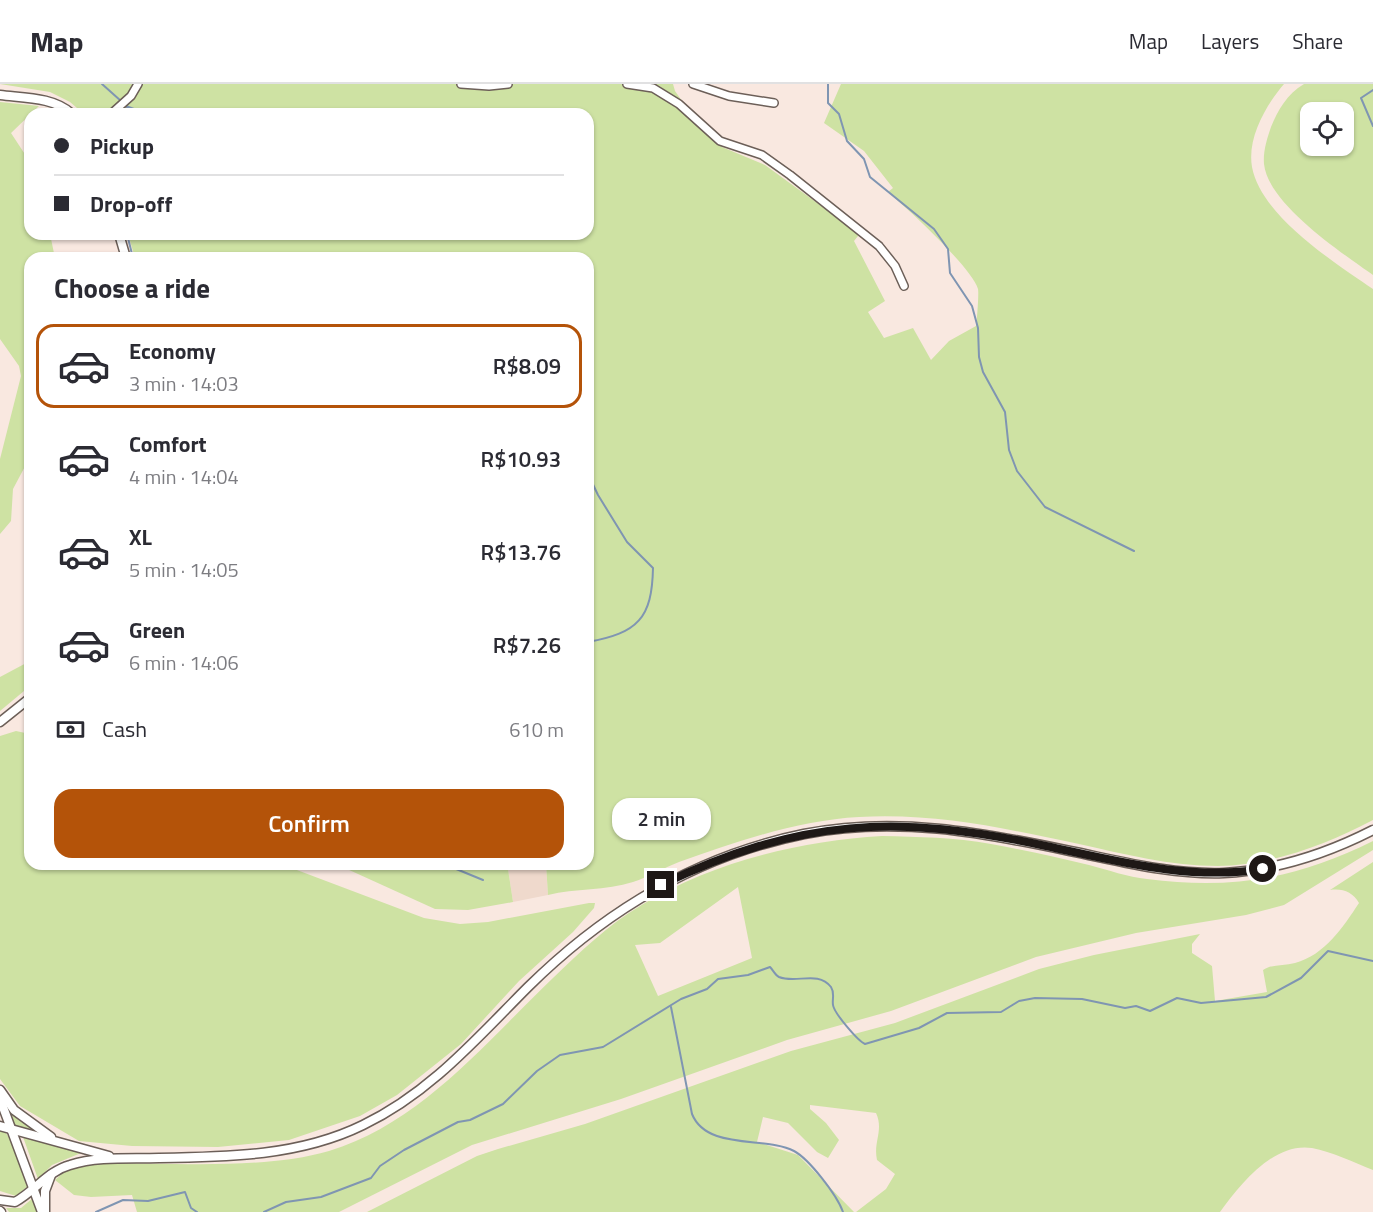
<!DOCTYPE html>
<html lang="en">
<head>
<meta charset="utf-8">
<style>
	:root { --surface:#fff; --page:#f7f7f7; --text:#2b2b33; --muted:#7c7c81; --line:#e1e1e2; --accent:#b45309 }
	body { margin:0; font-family:"Titillium Web",sans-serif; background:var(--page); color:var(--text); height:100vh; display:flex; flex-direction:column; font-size:22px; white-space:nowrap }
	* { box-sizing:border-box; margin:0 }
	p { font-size:20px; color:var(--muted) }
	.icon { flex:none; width:33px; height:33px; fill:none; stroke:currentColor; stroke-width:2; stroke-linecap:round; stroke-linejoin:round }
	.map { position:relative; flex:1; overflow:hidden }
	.side { position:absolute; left:24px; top:168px; width:570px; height:618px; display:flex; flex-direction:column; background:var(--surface); border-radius:18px; box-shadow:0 2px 4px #0004 }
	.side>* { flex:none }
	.guide { position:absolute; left:24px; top:24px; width:570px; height:132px; border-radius:18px; box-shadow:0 2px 4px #0004; display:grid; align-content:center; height:132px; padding:0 30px; background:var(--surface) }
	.fabs { position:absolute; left:1300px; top:18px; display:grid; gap:12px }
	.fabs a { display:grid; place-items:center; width:54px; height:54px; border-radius:12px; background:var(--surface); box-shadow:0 2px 4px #0004; font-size:30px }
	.end { position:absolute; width:27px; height:27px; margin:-14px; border:8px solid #1e1816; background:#fff; box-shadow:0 0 0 3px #fff }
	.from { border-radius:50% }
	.bubble { position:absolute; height:42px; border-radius:18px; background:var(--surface); box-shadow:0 2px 4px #0004; font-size:20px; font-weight:600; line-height:42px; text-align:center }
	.guide b { display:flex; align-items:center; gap:21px; height:57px; font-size:22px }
	.guide b+b { border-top:2px solid var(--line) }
	.guide i { width:15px; height:15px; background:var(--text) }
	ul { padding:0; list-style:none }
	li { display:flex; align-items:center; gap:18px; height:84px; margin:0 12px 9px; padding:0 18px; border:3px solid transparent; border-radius:18px }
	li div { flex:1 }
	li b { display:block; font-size:22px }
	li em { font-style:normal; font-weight:600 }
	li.selected { border-color:var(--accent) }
	li>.icon { width:54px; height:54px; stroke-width:1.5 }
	h2 { padding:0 30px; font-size:27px; line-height:72px }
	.pay { display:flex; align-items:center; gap:15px; height:66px; padding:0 30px; font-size:22px }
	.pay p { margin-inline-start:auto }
	.cta { display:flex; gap:12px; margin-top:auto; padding:12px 30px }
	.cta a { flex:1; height:69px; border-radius:18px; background:var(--accent); color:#fff; font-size:24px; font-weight:600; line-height:69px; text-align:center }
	header { display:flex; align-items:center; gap:36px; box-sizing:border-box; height:84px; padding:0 30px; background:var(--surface); border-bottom:2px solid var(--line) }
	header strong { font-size:28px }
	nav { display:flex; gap:33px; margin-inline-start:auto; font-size:21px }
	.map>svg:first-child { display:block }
	.industrial { fill:#efd9cc }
	.green { fill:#cee2a3; fill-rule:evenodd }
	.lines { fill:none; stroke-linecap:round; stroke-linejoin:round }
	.stream { stroke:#7f95b2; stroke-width:2 }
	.minor-casing { stroke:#6c5f58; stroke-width:10 }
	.major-casing { stroke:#6c5f58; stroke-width:11 }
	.minor { stroke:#fff; stroke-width:7 }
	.major { stroke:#fff; stroke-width:8 }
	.route { stroke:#1e1816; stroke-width:8 }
</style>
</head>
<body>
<header>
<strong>Map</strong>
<nav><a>Map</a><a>Layers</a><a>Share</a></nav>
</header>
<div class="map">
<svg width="1373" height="1128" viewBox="0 0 1373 1128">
	<rect width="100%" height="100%" fill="#f9e8e0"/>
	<path class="industrial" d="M504 780H546L548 811 513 818 508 785Z"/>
	<g class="green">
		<path d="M0 0H673L675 7 689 27 722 63 765 81 857 148 858 152 854 157 885 217 868 228 884 254 913 244 931 276 949 257 976 242C977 235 979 210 978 205 972 184 907 124 888 108L893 104 864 67 824 39 841 0H1284C1266 21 1247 54 1252 83 1261 132 1335 179 1373 205V736C1325 761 1273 781 1218 782 1170 782 1124 770 1079 760 1002 744 938 729 859 733 799 736 735 758 679 778 663 784 649 793 633 798 606 807 575 804 548 811L546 780H588V174H135L128 150H588V30H84L70 18 50 8Z"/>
		<path d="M1304 0H1373V191C1342 169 1268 120 1264 80 1263 67 1267 55 1271 43 1278 26 1287 10 1304 0ZM1311 28H1344V62H1311Z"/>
		<path d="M0 18 39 22 11 49 30 78V150H50L55 174H30V373L13 405 11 437 0 450V375L21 292 19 282 0 255Z"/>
		<path d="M30 577V602L0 627V593Z"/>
		<path d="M16 647 30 650V780H281L424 834 460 840 488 838 589 819H595L594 824 573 848 519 897 461 960 397 1011 360 1032 289 1056 218 1063 132 1062 79 1057 20 1022 0 995V652Z"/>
		<path d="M882 752C918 753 955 753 991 760 1024 766 1057 773 1089 781 1108 786 1128 793 1147 795 1232 806 1296 795 1373 757V766L1284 821 1246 831 1136 849 1036 873 891 927 787 956 621 1015 472 1061 339 1128H137L132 1111 91 1113 74 1111 55 1096 66 1086 90 1079C162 1078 261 1087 329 1067 421 1039 486 958 553 894 580 868 608 841 640 822 712 778 799 757 882 752ZM738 803 752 874 658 912 635 861 660 859Z"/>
		<path d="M1373 778V1086C1353 1078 1332 1068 1312 1064 1273 1058 1240 1101 1220 1128H856L886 1105 895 1090 877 1076C873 1058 884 1046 876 1029L810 1021V1025L826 1039 839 1056 828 1074 817 1068 788 1039 763 1033 757 1058 798 1071 854 1128H367L477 1072 498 1065 585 1040 791 967 895 939 1039 885 1094 871 1200 850 1192 860V869L1212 882 1215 917 1267 908 1263 886C1272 880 1284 882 1295 879 1325 871 1343 843 1359 819 1353 808 1342 804 1330 806Z"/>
		<path d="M336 780H504L508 785 513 818 468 826 435 825Z"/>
		<path d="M7 1024 41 1049 12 1041Z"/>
		<path d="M0 1046H4C15 1062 24 1084 27 1103L16 1112 0 1107Z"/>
		<path d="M22 1050 81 1069 52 1081 38 1095Z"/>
		<path d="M33 1114 38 1128H9L6 1124H21Z"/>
	</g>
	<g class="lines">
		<g class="stream">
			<path d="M102 0 121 17"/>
			<path d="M828 0V19L839 30 847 57 864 75 870 93 934 145 948 165 950 189 972 222 978 244 979 273 983 288 1005 328 1009 366 1017 387 1045 423 1134 467"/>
			<path d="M1373 6 1361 14 1373 42"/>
			<path d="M126 22 147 30"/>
			<path d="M125 30 127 23"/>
			<path d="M127 150 133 174"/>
			<path d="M588 390 598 411 627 458 653 484C652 534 638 549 588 558"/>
			<path d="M444 780 483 796"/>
			<path d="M671 923 692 1030C707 1067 766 1052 794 1067 809 1075 837 1111 843 1128"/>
			<path d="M96 1128 123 1116 148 1117 185 1108 191 1124 197 1128"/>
			<path d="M264 1128 286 1118 321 1113 371 1094 380 1082 404 1066 458 1038 470 1036 503 1020 537 987 560 971 603 963 681 915 707 905 718 895 748 891 770 883C773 886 775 891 779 893 796 900 818 886 831 903 835 909 832 915 833 921 834 929 858 957 865 960L919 944 947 929 1001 928 1019 917 1035 914 1082 915 1125 924 1136 922 1150 927 1177 914 1201 919 1266 913 1301 894 1328 867 1373 877"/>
		</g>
		<g class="minor-casing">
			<g id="minor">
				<path d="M461 0 489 2 508 0"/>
				<path d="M627 0 653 4 679 20 720 57 762 71 790 91 879 162 895 182 904 202"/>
				<path d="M693 0 729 12 774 19"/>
				<path d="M111 30 131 12 138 0"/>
			</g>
		</g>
		<g class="major-casing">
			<g id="major">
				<path d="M0 11C24 14 54 13 72 30"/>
				<path d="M119 150 126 174"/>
				<path d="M0 638 30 614"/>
				<path d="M0 1006 14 1026 51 1053"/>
				<path d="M0 1015 42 1128"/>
				<path d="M0 1042 109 1072"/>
				<path d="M0 1116 15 1118C35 1107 48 1087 70 1081 99 1072 130 1075 159 1074 229 1073 300 1072 363 1041 430 1009 477 954 528 903 606 826 696 772 804 750 894 732 981 748 1070 767 1120 777 1172 791 1224 789 1277 786 1326 770 1373 746"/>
				<path d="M0 1127 1 1128"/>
				<path d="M45 1128V1107L51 1091"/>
			</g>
		</g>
		<use href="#minor" class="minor"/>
		<use href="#major" class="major"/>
	</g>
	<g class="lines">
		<path class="route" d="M661 801C799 734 898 730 1046 762 1117 777 1190 797 1263 785"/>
	</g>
</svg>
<div class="fabs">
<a><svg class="icon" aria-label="locate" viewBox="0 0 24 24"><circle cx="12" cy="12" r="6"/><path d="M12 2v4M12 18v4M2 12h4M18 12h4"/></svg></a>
</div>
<i class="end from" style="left:1263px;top:785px"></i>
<i class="end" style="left:661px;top:801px"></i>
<div class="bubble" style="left:612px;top:714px;width:99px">2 min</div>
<div class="guide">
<b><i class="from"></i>Pickup</b>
<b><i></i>Drop-off</b>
</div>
<section class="side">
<h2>Choose a ride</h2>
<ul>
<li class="selected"><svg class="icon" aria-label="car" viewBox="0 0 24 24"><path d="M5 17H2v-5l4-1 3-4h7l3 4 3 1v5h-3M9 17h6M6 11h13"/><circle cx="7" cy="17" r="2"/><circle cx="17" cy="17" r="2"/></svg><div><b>Economy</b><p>3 min · 14:03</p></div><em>R$8.09</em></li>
<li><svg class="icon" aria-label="car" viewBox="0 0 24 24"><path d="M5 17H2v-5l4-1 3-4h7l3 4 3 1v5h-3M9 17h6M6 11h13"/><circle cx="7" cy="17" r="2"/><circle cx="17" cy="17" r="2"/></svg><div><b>Comfort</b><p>4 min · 14:04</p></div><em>R$10.93</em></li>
<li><svg class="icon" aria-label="car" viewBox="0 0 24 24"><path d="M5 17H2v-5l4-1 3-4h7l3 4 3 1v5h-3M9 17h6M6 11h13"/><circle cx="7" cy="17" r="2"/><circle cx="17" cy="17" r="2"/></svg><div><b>XL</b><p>5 min · 14:05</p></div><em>R$13.76</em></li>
<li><svg class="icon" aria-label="car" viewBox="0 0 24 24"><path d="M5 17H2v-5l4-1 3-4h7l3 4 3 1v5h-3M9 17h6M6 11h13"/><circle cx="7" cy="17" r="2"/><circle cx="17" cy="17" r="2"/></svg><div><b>Green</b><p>6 min · 14:06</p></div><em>R$7.26</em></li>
</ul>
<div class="pay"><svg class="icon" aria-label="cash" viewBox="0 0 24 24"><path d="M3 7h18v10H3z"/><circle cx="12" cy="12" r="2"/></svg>Cash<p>610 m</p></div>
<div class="cta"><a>Confirm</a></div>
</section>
</div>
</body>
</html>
